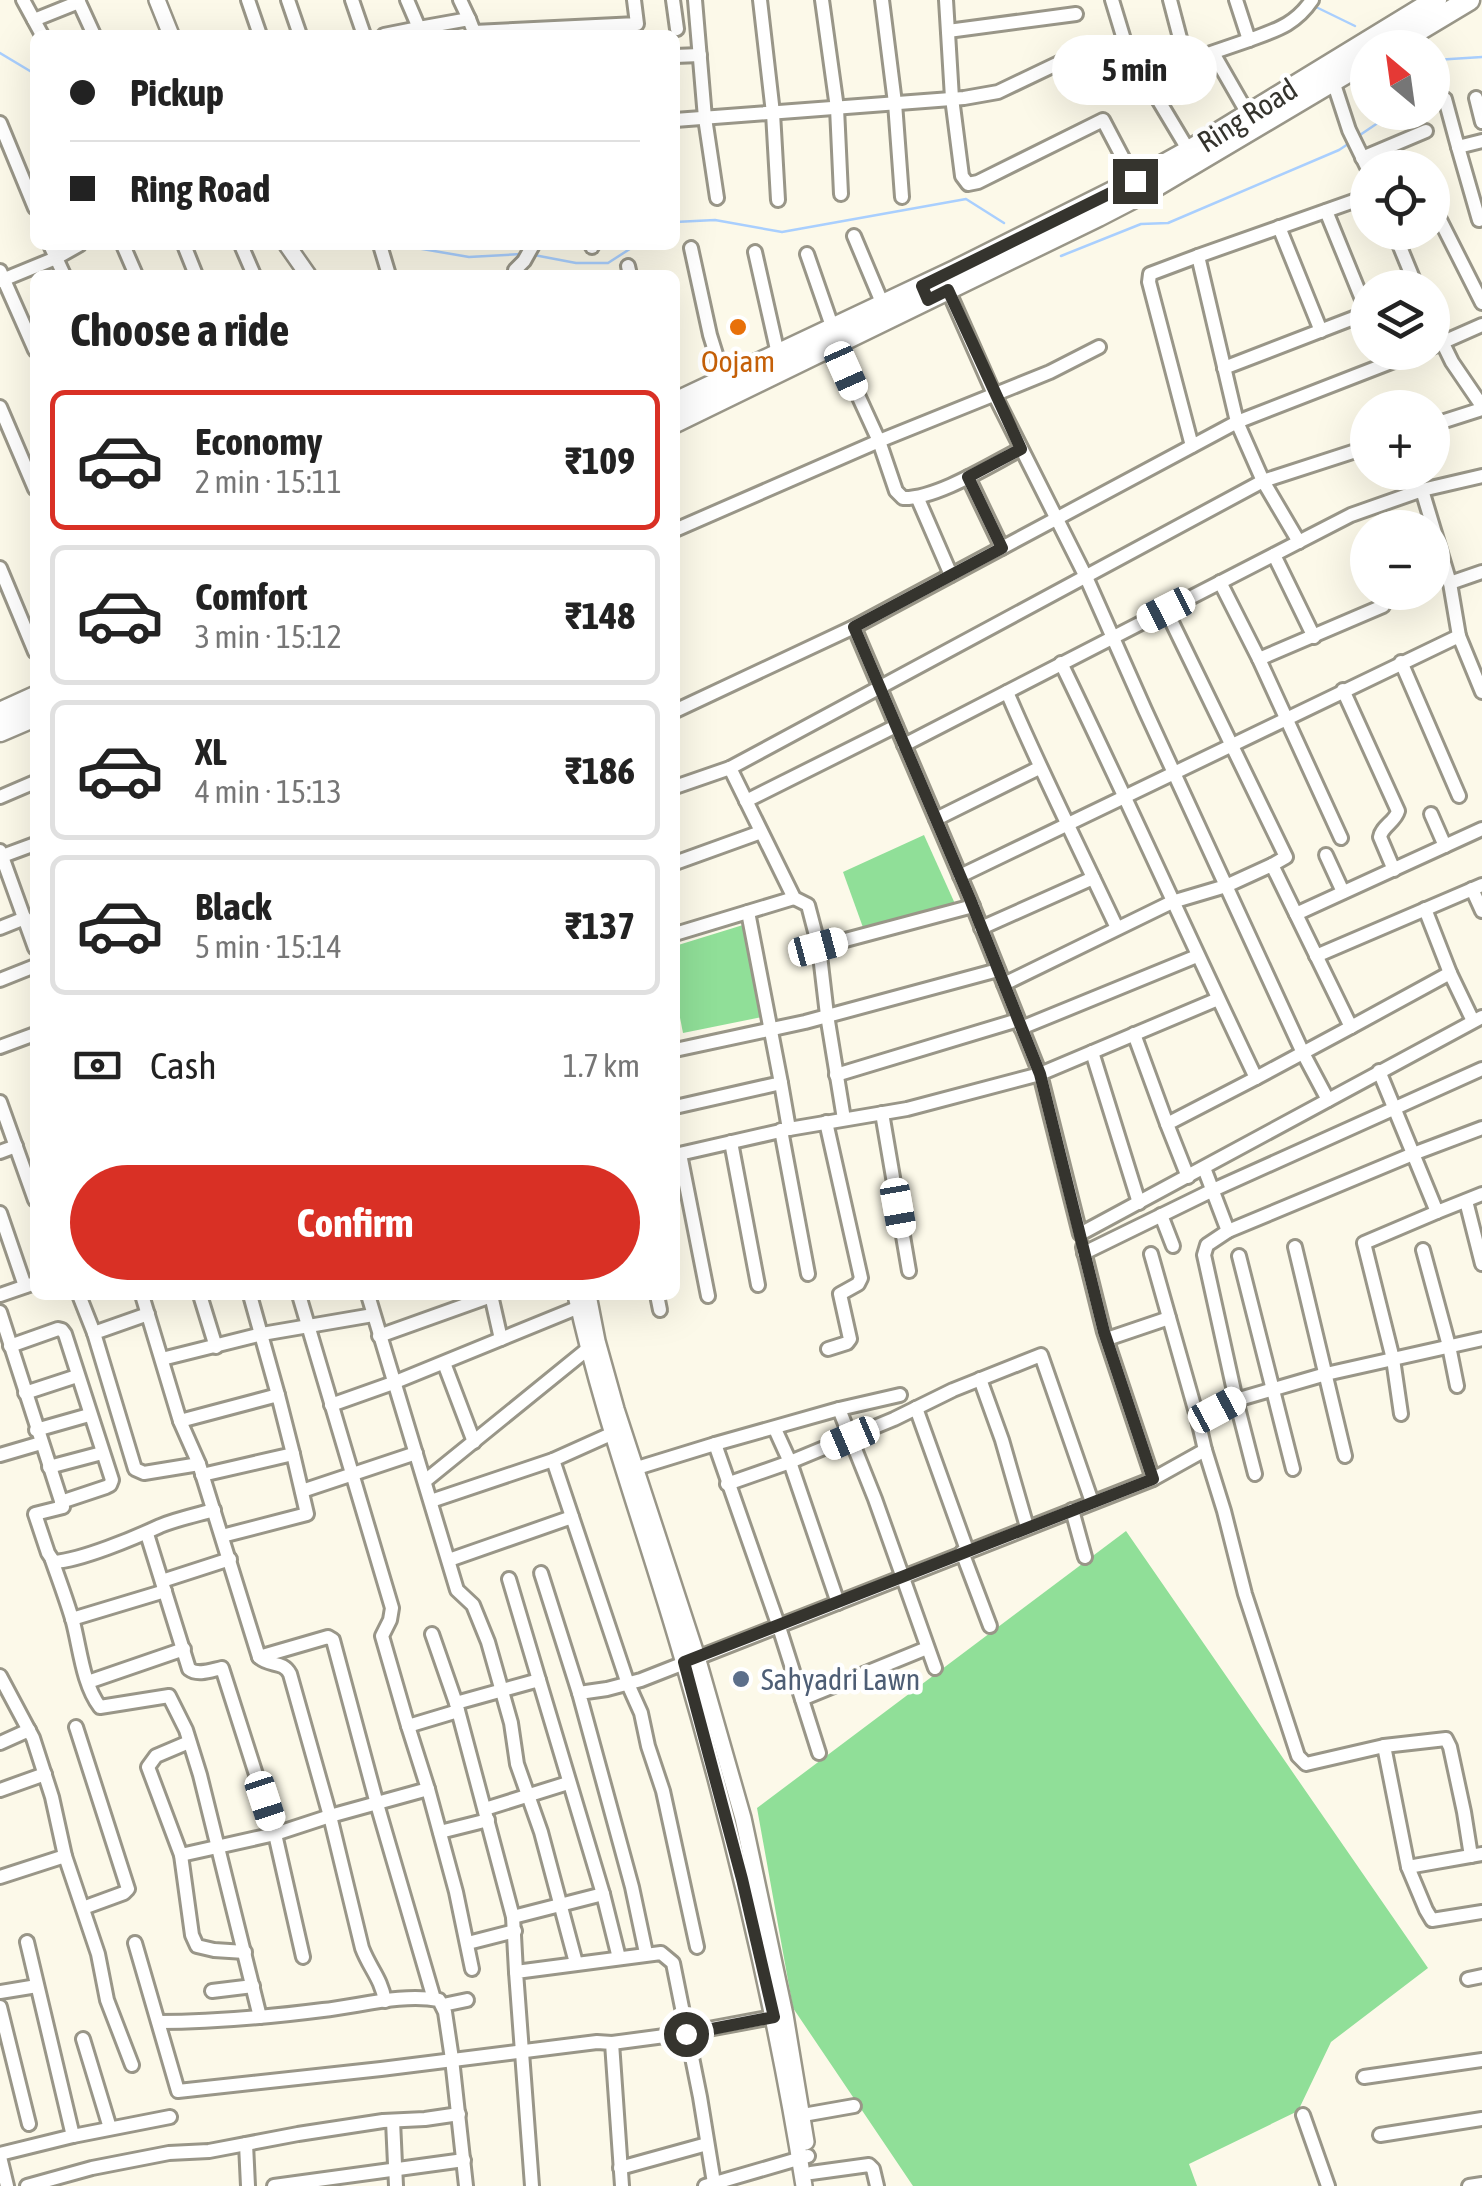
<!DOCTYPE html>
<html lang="en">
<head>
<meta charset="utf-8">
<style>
	:root { --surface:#fff; --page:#f2f2f2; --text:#222; --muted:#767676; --line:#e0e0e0; --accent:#d93025 }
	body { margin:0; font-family:"Asap Condensed",sans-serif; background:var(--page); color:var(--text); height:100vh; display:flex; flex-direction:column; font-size:38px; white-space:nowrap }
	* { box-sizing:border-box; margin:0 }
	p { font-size:32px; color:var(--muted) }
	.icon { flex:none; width:55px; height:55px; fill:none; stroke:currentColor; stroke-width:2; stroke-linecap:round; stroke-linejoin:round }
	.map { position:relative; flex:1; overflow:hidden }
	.drawer { position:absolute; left:30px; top:270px; width:650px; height:1030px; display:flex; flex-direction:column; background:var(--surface); border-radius:15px; box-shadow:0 10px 40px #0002 }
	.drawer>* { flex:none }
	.banner { position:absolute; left:30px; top:30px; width:650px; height:220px; border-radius:15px; box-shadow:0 10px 40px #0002; display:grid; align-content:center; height:220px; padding:0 40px; background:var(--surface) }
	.needle { width:65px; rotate:331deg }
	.buttons { position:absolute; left:1350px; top:30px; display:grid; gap:20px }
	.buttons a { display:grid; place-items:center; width:100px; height:100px; border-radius:50%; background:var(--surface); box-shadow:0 10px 40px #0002; font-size:50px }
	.end { position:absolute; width:45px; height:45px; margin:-22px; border:12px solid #35342e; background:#fff; box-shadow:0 0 0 5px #fff }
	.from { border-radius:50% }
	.bubble { position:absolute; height:70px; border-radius:35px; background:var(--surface); box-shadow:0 10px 40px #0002; font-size:32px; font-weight:700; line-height:70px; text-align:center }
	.car { position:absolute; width:30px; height:60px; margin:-30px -15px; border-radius:12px; box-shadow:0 0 8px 2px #0007; background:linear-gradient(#fff 24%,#345 0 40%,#fff 0 76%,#345 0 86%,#fff 0) }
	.banner b { display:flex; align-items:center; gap:35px; height:95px; font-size:38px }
	.banner b+b { border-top:2px solid var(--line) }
	.banner i { width:25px; height:25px; background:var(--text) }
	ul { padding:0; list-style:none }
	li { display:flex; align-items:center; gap:30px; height:140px; margin:0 20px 15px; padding:0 20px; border:5px solid var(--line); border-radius:15px }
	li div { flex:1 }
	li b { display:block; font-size:38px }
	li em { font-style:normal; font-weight:700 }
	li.on { border-color:var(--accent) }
	li>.icon { width:90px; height:90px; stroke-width:1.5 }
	h2 { padding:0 40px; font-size:45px; line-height:120px }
	.pay { display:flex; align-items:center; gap:25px; height:110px; padding:0 40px; font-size:38px }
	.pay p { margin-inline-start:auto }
	.primary-button { display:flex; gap:20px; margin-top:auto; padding:20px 40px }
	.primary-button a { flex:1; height:115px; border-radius:60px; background:var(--accent); color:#fff; font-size:40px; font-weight:700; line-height:115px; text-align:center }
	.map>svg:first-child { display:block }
	.green { fill:#90df98 }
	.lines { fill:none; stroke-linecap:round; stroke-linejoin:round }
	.stream { stroke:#a9cffe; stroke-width:2.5 }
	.minor-casing { stroke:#999688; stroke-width:18 }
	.tertiary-casing { stroke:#999688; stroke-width:20 }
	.trunk-casing { stroke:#999688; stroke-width:25 }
	.minor { stroke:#fff; stroke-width:12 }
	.tertiary { stroke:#fff; stroke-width:15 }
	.trunk { stroke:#fff; stroke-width:20 }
	.route { stroke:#35342e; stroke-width:12 }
	.food-dot { fill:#e8710a; stroke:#fff; stroke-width:4 }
	.service-dot { fill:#5c6f8a; stroke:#fff; stroke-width:4 }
	.labels { text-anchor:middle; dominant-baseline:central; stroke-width:9; stroke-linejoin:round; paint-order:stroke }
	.street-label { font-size:30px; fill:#35342e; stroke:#fff }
	.food-label { font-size:30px; fill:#c56008; stroke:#fff }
	.service-label { font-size:30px; fill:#4e5e75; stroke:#fff; text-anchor:start }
</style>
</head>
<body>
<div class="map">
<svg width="1482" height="2186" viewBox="0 0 1482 2186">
	<rect width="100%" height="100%" fill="#fcf9e9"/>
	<g class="green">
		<path d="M924 835 956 906 865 933 843 872Z"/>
		<path d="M743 925 762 1017 683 1033 675 992V946Z"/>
		<path d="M1126 1531 1428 1968 1331 2042 1298 2111 1189 2164 1197 2186H913L793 2008 757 1808Z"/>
	</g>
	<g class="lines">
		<g class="stream">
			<path d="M1316 7 1355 26"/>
			<path d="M0 53 35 74"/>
			<path d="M1432 63 1435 60 1482 57"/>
			<path d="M1357 137 1394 112"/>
			<path d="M675 222 715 220 782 232 966 199 1004 223"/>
			<path d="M399 245 469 257 521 254"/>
			<path d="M534 255 576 263H608L636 245"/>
			<path d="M1061 256 1141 224 1168 223 1339 150 1351 142"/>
		</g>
		<g class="minor-casing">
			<g id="minor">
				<path d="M23 0 42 35"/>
				<path d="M78 0 94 35"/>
				<path d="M248 0 260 35"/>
				<path d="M288 0 300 35"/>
				<path d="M352 0 364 35"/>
				<path d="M407 0 419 28 469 19 460 0"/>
				<path d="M673 0 677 29"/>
				<path d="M695 0 705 118 717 198"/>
				<path d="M760 0 773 113 778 200"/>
				<path d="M822 0 837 108 841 194"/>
				<path d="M882 0 895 103 902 197"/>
				<path d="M946 0 952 98 962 176 968 184 978 182 1103 120 1135 181"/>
				<path d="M1112 0 1136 79 1144 76 1189 151"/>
				<path d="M1170 0 1186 61"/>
				<path d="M1236 0 1249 40C1276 30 1295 25 1312 0"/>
				<path d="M469 19 474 32 637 24 634 0"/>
				<path d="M34 20 79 2"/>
				<path d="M948 31 1076 14"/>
				<path d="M384 35 419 28 420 35"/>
				<path d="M1213 53 1248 114"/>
				<path d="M675 56 700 55"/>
				<path d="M1144 76 1249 40"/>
				<path d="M1333 81 1349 130 1368 169"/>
				<path d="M1476 98 1482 122"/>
				<path d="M1445 99 1458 147 1482 141"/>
				<path d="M675 120 964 98 998 92 1086 50"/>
				<path d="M0 123 35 208"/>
				<path d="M1458 147 1479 220"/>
				<path d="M1362 158 1426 131"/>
				<path d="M1432 204 1482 303"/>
				<path d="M1326 211 1366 309 1364 314 1368 317"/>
				<path d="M1279 227 1321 331"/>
				<path d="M1394 232 1417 288"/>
				<path d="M854 236 883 305"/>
				<path d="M50 245 64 275"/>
				<path d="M123 245 136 275"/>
				<path d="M184 245 196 275"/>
				<path d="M241 245 254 275"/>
				<path d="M380 245 389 275"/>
				<path d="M592 247V245"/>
				<path d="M691 248 710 335 724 380"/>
				<path d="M755 252 778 354"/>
				<path d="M807 254 833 329"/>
				<path d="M628 266 630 275"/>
				<path d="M0 271 35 350"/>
				<path d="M515 275V270L524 261 533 245"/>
				<path d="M0 281 56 258 79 245"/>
				<path d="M948 290 994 394 1086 577 1145 710 1303 1053 1328 1100"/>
				<path d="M1432 321 1452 362 1482 406"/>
				<path d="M835 345 879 441 896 491 903 498C936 499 990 465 1021 449"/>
				<path d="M1432 347 1482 325"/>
				<path d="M1224 368 1364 314"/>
				<path d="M0 407 35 489"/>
				<path d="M1432 425 1482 409"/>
				<path d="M1192 446 1149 282 1150 274 1198 256"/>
				<path d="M968 477 1002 548"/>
				<path d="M918 499 951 575"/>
				<path d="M675 530 879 441 1050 372 1099 347"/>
				<path d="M1299 542 1263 481 1237 422 1417 352"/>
				<path d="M1274 555 1314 637"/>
				<path d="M0 568 35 652"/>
				<path d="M1220 582 1259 659"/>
				<path d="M1450 583 1482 572"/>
				<path d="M1166 610 1286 857 1272 865"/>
				<path d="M854 627 1237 422 1198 256 1368 196"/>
				<path d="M1459 636 1482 692"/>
				<path d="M1401 662 1459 796"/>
				<path d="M1061 663C1128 801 1190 940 1256 1078L1351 1027"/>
				<path d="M1343 690 1398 811C1395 822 1382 826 1380 837L1394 870"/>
				<path d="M1007 692C1041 772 1080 849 1117 928"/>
				<path d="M675 711 854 627 970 899 1040 1074 907 1109 789 1129 675 1155"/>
				<path d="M904 745 1351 515 1422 490 1482 476"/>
				<path d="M730 768 794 898 808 905 819 947 973 906"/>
				<path d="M675 787 730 768 1263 481 1368 447"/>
				<path d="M0 797 35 782"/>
				<path d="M746 801 896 726"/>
				<path d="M1431 814 1445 846"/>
				<path d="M936 819 1039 768"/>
				<path d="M1341 838 1259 659 1383 606"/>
				<path d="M0 851 35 948"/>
				<path d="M1326 855 1343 892"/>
				<path d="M0 857 35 844"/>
				<path d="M675 863 761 832"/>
				<path d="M960 876 1459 636 1450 583 1422 490"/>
				<path d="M1472 889 1482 911"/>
				<path d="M1425 909 1450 973"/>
				<path d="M1296 914 1482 829"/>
				<path d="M0 928 25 918"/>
				<path d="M981 928 1093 878"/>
				<path d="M675 934 794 898"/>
				<path d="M819 947 827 1015 844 1119"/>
				<path d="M1316 956 1482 885"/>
				<path d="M0 980 35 966"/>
				<path d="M1004 984 1172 902 1226 886 1272 865 1351 1027 1450 973 1473 1021"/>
				<path d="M1218 999 1040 1074 1080 1234 1482 1017"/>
				<path d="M1021 1028 1197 956"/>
				<path d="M1134 1034 1167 1124"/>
				<path d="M0 1047 35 1034"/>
				<path d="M675 1050 805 1022 998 970"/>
				<path d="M1092 1052 1139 1203"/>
				<path d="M1379 1071 1437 1212 1482 1194"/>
				<path d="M836 1075 1018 1020"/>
				<path d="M781 1083 789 1129"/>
				<path d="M0 1102 35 1200"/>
				<path d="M675 1107 781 1083 748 912"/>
				<path d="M882 1113 909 1271"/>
				<path d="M826 1122 861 1278 858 1284 840 1294 850 1339 847 1343 828 1349"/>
				<path d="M781 1130 808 1274"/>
				<path d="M731 1142 758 1285"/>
				<path d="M0 1152 16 1146"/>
				<path d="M680 1154 708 1296"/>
				<path d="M1204 1168 1228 1231"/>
				<path d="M1188 1177 1167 1124 1256 1078"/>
				<path d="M1466 1201 1482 1264"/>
				<path d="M0 1213 25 1286"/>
				<path d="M1161 1215 1173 1246"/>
				<path d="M1083 1247 1104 1332 1153 1479"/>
				<path d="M1295 1247 1345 1456"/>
				<path d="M1423 1250 1449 1346 1457 1386"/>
				<path d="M1084 1253 1213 1190 1482 1069"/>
				<path d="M1151 1254 1198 1420"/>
				<path d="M1239 1256 1293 1469"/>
				<path d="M0 1295 35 1283"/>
				<path d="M79 1295 94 1333"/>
				<path d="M142 1295 180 1421 199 1464 259 1657C269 1667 283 1660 290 1674L330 1816 362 1948C370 1969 381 1978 385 2001"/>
				<path d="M200 1295 216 1347"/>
				<path d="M250 1295 278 1395"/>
				<path d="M299 1295 392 1608 390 1620 382 1636 408 1726 458 1711"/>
				<path d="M368 1295 457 1590 473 1605 488 1642 511 1723 517 1764 541 1832 576 1963"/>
				<path d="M491 1295 501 1339"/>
				<path d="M657 1295 660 1310"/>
				<path d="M0 1312 63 1507 35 1514 48 1553 54 1562C82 1560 134 1538 160 1526 177 1519 196 1515 214 1510"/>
				<path d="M148 1314 94 1333 135 1469 144 1473 199 1464"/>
				<path d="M379 1336 491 1296"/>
				<path d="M1107 1339 1169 1318"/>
				<path d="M10 1346 58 1329 62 1330 65 1334 112 1480 110 1485 106 1487 61 1502"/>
				<path d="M162 1359 262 1334 373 1315"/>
				<path d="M444 1363 474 1442"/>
				<path d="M980 1379 1002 1440 1027 1527"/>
				<path d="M25 1393 77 1376"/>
				<path d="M331 1405 393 1383 584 1305"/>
				<path d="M916 1408 967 1550"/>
				<path d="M839 1409 875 1499 935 1668"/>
				<path d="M1401 1414 1393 1359 1364 1243 1437 1212"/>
				<path d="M180 1421 278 1395 293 1454 202 1475"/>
				<path d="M775 1429 790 1462 838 1603"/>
				<path d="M36 1430 89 1415"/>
				<path d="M715 1444 839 1409 900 1395"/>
				<path d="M1205 1450 1224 1511 1245 1594 1298 1756 1306 1764 1384 1746 1408 1867 1482 1854"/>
				<path d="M0 1455 41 1443"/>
				<path d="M553 1460 628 1684 641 1713 648 1746 663 1791 697 1947"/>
				<path d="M49 1467 102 1453"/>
				<path d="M637 1468 715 1444 779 1627 819 1753"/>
				<path d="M1255 1474 1236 1400 1204 1255 1207 1245 1228 1231 1413 1154 1482 1128"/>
				<path d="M425 1481 595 1343"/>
				<path d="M727 1484 790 1462 894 1419 953 1390 1041 1355 1092 1502"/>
				<path d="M302 1491 416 1453"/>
				<path d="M431 1501 553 1460 611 1434"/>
				<path d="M1072 1510 1085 1557"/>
				<path d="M147 1534 189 1669C198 1676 212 1670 222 1668L275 1834 303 1957"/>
				<path d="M222 1536 307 1514 293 1454"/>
				<path d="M962 1552 990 1626"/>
				<path d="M52 1560C59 1580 67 1601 73 1622 80 1649 83 1685 100 1707L169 1696 186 1730 200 1775 260 2017"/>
				<path d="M449 1560 572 1517"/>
				<path d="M541 1573 579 1693"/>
				<path d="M509 1579 539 1680"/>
				<path d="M162 1581 230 1559"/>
				<path d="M72 1619 165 1591"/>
				<path d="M432 1634 456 1703 513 1917 516 1972"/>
				<path d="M259 1657 328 1637 333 1640 377 1804 434 1999"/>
				<path d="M0 1676 33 1738 52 1797 65 1856 0 1877"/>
				<path d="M88 1682 184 1649"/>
				<path d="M802 1699 927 1648"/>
				<path d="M456 1703 539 1680 603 1894 619 1958"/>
				<path d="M76 1727 128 1889 124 1893 83 1908"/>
				<path d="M189 1742 156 1756 148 1767 181 1855 192 1935 197 1946 214 1950 245 1952"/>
				<path d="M0 1743 29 1730"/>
				<path d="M1384 1746 1446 1739 1450 1747 1464 1812 1471 1856"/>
				<path d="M428 1789 456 1892 472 1969"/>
				<path d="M0 1790 45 1774"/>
				<path d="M485 1809 568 1783"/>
				<path d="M440 1832 488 1820"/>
				<path d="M181 1855 275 1834 330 1816 428 1789 408 1726"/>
				<path d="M65 1856 98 1954 107 2000 132 2065"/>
				<path d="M1408 1867 1426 1910 1432 1920 1482 1912"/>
				<path d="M513 1917 603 1894"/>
				<path d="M27 1942 73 2136"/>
				<path d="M135 1943 178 2091 381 2069 597 2042 612 2043 622 2186"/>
				<path d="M468 1943 515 1931"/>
				<path d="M646 1953 632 1887 579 1693 607 1689 641 1680 1153 1479 1205 1450 1198 1420 1236 1400 1326 1374 1482 1339"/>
				<path d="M1468 1979 1482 1976"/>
				<path d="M212 1991 253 1986"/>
				<path d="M0 1992 37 1986"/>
				<path d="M443 2005 467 2000"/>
				<path d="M0 2007 29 2124"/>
				<path d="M159 2022C214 2022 268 2017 323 2010 360 2006 402 1993 439 2000L445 2012 452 2059 466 2186"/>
				<path d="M83 2039 110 2128"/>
				<path d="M612 2043 687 2033 778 2016"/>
				<path d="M1364 2077 1482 2060"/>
				<path d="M803 2115 854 2106"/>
				<path d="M1303 2115 1328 2186"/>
				<path d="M393 2121 396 2186"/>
				<path d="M1380 2135 1482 2119"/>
				<path d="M246 2144 248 2186"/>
				<path d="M0 2154 73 2136 170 2117"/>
				<path d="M0 2157 7 2186"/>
				<path d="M620 2168 707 2144"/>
				<path d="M811 2173 869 2165 873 2169 877 2186"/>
				<path d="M27 2186 92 2168 169 2153 209 2151 298 2134 383 2121 425 2119 459 2114"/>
				<path d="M274 2186 464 2160"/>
				<path d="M532 2186 516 1972 661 1953 673 1963 700 2097 714 2183"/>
				<path d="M705 2186 808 2156"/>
				<path d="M1469 2186 1482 2184"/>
			</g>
		</g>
		<g class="tertiary-casing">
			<g id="tertiary">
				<path d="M157 0 171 35"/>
				<path d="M287 245 308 275"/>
				<path d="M576 1295C603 1419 648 1537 683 1660 733 1832 776 2008 804 2186"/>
				<path d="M588 1295 597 1341 616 1409 697 1657 743 1818 785 2015 806 2142"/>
			</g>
		</g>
		<g class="trunk-casing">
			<g id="trunk">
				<path d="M1389 48 1469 0"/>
				<path d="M675 403 957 270 1135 181 1189 151 1436 0"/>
				<path d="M675 422 1098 216 1154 187 1368 60"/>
				<path d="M0 713 35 697"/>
				<path d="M0 731 35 716"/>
			</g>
		</g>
		<use href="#minor" class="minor"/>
		<use href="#tertiary" class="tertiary"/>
		<use href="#trunk" class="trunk"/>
	</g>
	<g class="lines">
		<path class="route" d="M686 2034 774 2017 742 1879 684 1662 1153 1479 1104 1332 1040 1074 970 899 854 627 1002 548 968 477 1021 449 948 290 928 300 922 286 1135 181"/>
	</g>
	<circle class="food-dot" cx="738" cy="327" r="10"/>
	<circle class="service-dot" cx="741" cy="1679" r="10"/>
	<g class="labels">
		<g class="street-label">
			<text transform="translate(1247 115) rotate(-32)">Ring Road</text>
		</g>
		<g class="food-label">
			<text x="738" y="361">Oojam</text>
		</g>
		<g class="service-label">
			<text x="761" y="1679">Sahyadri Lawn</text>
		</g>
	</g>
</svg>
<div class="buttons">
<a><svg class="needle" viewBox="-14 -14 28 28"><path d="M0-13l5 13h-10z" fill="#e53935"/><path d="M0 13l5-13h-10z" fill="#767676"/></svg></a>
<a><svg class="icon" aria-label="locate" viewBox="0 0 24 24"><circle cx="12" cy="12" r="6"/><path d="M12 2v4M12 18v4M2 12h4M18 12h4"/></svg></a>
<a><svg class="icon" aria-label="layers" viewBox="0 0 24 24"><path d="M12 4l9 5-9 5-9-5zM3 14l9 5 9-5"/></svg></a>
<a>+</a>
<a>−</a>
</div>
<i class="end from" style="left:686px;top:2034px"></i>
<i class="end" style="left:1135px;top:181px"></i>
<div class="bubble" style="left:1052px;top:35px;width:165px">5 min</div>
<i class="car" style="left:846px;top:371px;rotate:156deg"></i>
<i class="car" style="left:1166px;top:610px;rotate:243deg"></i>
<i class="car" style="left:818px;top:947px;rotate:75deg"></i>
<i class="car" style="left:898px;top:1208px;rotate:170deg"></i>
<i class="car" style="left:1217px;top:1410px;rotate:62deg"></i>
<i class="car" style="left:850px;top:1438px;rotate:247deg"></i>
<i class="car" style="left:265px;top:1801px;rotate:162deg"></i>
<div class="banner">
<b><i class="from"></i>Pickup</b>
<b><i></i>Ring Road</b>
</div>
<section class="drawer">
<h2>Choose a ride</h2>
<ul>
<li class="on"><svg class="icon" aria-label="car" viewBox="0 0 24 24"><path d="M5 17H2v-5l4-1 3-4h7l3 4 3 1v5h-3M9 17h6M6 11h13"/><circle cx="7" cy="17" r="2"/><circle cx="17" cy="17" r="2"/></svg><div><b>Economy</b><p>2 min · 15:11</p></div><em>₹109</em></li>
<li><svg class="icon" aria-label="car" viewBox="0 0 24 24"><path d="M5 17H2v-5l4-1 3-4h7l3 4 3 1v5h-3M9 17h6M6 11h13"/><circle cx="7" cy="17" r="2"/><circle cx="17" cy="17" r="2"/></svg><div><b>Comfort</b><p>3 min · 15:12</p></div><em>₹148</em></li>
<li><svg class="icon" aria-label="car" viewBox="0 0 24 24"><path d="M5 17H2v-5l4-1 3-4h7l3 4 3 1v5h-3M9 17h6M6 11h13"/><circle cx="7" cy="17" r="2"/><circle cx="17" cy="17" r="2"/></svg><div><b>XL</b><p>4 min · 15:13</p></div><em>₹186</em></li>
<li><svg class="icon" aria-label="car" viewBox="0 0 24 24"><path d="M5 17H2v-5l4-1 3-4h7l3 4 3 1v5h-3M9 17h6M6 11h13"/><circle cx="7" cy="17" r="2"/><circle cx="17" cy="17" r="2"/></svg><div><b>Black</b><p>5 min · 15:14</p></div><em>₹137</em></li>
</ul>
<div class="pay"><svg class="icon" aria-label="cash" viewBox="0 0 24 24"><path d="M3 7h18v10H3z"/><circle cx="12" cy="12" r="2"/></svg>Cash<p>1.7 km</p></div>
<div class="primary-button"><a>Confirm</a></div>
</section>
</div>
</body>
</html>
